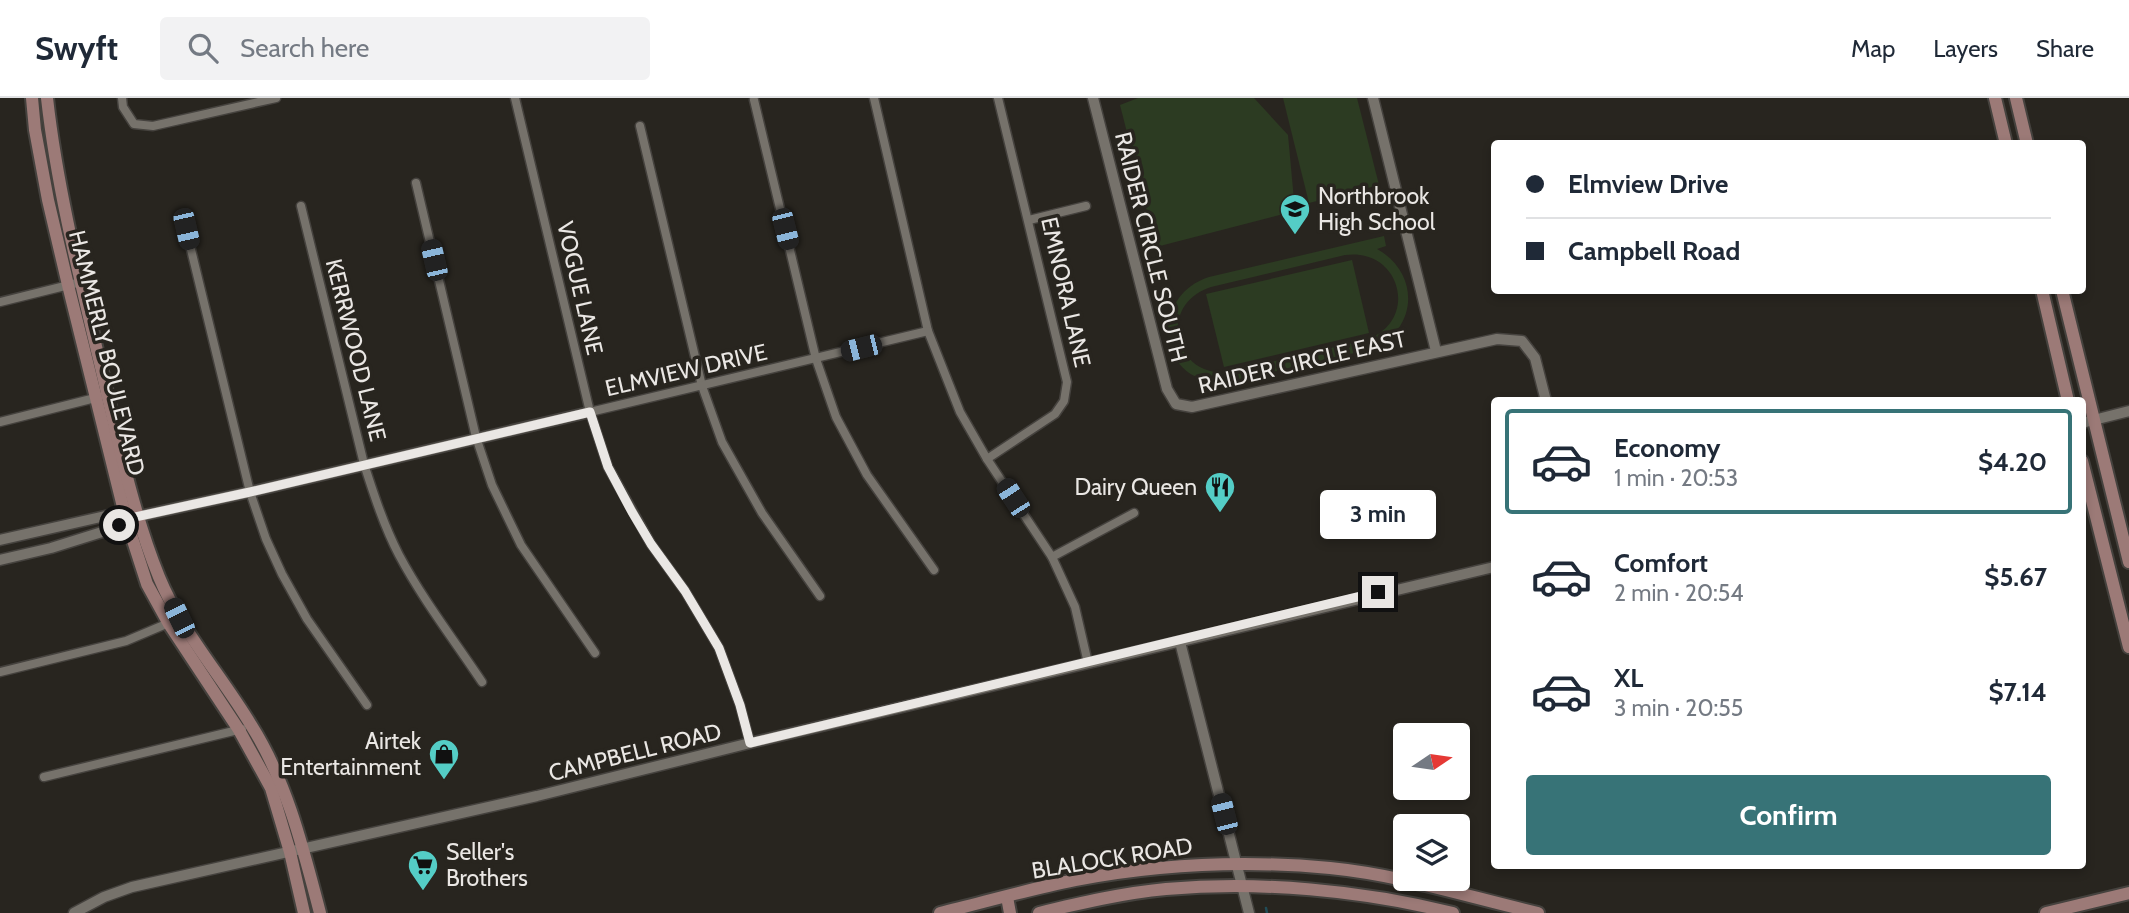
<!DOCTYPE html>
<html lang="en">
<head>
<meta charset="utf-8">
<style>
	:root { --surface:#fff; --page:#f2f2f3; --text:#1f2937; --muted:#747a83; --line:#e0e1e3; --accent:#377377 }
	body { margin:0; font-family:Cabin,sans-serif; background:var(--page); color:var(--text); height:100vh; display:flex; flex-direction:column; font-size:26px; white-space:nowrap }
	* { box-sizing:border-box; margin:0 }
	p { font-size:23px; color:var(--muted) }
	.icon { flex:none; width:38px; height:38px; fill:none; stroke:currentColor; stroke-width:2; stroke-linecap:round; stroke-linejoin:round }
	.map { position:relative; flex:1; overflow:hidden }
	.sheet { position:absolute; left:1491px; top:299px; width:595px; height:472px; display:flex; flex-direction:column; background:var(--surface); border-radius:7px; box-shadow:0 4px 10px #0003 }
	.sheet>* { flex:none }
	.hud { position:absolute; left:1491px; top:42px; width:595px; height:154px; border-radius:7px; box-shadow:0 4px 10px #0003; display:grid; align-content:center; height:154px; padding:0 35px; background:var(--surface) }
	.needle { width:46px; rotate:77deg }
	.controls { position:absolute; left:1393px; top:625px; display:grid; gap:14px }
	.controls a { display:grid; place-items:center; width:77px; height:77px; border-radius:7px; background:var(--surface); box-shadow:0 4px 10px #0003; font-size:35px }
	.end { position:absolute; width:32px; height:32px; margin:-16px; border:9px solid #eae7e4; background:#111; box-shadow:0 0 0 4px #111 }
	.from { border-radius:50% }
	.bubble { position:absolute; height:49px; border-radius:7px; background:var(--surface); box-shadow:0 4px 10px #0003; font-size:23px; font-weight:700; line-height:49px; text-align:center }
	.car { position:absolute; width:21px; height:42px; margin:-21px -10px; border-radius:9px; box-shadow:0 0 5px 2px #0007; background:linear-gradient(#222 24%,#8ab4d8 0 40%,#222 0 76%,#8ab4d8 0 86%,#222 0) }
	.hud b { display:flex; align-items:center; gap:24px; height:66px; font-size:26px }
	.hud b+b { border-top:2px solid var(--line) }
	.hud i { width:18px; height:18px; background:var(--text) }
	ul { padding:12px 0 0; list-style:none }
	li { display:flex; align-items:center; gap:21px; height:105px; margin:0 14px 10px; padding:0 21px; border:4px solid transparent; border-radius:7px }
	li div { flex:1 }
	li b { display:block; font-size:26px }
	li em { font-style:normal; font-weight:700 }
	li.selected { border-color:var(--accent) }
	li>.icon { width:63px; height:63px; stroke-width:1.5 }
	.action { display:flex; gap:14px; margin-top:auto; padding:14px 35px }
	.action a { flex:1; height:80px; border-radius:7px; background:var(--accent); color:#fff; font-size:28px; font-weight:700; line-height:80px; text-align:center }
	header { display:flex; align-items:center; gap:42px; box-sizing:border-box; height:98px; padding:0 35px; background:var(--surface); border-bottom:2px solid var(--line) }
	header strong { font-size:33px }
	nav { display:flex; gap:38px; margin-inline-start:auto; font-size:24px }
	.search { width:490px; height:63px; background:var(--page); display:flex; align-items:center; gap:18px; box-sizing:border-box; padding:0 24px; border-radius:7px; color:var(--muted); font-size:26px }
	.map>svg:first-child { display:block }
	.pitch { fill:#2c3b22; fill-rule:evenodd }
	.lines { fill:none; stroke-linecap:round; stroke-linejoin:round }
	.stream { stroke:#214c57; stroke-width:2.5 }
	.minor-casing { stroke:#45423e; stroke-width:11 }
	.tertiary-casing { stroke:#45423e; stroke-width:13 }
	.secondary-casing { stroke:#45423e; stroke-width:16 }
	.minor { stroke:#76726b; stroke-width:8 }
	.tertiary { stroke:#76726b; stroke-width:10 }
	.secondary { stroke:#9c7a77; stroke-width:12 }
	.route { stroke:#eae7e4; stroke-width:9 }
	.labels { text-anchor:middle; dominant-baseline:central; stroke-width:7; stroke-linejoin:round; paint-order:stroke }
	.poi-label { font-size:23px; fill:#eae7e4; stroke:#28251f; text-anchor:start }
	.street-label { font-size:23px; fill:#eae7e4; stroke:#28251f }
</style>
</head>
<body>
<header>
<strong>Swyft</strong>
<div class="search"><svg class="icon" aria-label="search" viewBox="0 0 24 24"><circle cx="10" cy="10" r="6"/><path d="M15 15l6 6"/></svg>Search here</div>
<nav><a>Map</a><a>Layers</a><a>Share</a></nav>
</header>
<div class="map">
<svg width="2129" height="815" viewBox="0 0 2129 815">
	<rect width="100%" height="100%" fill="#28251f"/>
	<g class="pitch">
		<path d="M1138 0H1254L1288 37 1295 113 1156 149 1120 7Z"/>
		<path d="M1283 0H1357L1379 87 1309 105Z"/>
		<path d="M1384 138 1386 148 1377 151C1422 176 1418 236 1367 252 1334 260 1301 268 1268 275 1251 279 1233 286 1215 284 1155 278 1152 197 1209 179ZM1345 157C1402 149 1420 225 1365 242L1224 275C1170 274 1160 205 1211 189Z"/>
		<path d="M1352 162 1369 235 1224 269 1206 196Z"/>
	</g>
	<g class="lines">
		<path class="stream" d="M1266 810 1267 815"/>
		<g class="minor-casing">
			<g id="minor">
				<path d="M122 0 123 9 134 26 153 28 276 0"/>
				<path d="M515 0 590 314 608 369 651 446 685 493 719 550 740 607 750 645"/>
				<path d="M874 0 928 233 960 314 987 361 1052 459 1075 509 1088 565"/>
				<path d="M754 2 816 261 836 319 867 377 934 472"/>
				<path d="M640 28 702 288 722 344 762 415 820 498"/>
				<path d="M416 85 476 339 492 387 521 447 595 555"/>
				<path d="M301 108 364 366C374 397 384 428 399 457 423 502 454 542 482 584"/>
				<path d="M1029 122 1086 108"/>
				<path d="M186 131 250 394 266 441 282 476 307 521 367 607"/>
				<path d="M0 204 81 184"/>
				<path d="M590 314 928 233"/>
				<path d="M0 324 99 299"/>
				<path d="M987 361 1055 316 1064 303 1067 284 998 0"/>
				<path d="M1052 459 1134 415"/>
				<path d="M0 574 126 543 171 524"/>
				<path d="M44 679 242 631"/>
			</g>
		</g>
		<g class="tertiary-casing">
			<g id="tertiary">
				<path d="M1093 0 1167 291 1176 306 1192 309 1497 241 1522 243 1535 260 1546 303"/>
				<path d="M1373 0 1436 253"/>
				<path d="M2082 325 2129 313"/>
				<path d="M0 442 114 416 126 421 250 394 590 314"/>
				<path d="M0 462 51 450 118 429 126 421"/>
				<path d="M1180 544 1249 815"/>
				<path d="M74 815 104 799 132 789 537 698 750 645 1494 469"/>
			</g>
		</g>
		<g class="secondary-casing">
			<g id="secondary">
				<path d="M32 0 35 32 48 102 68 187 126 421 147 486 169 526 239 632 271 690 290 754 304 815"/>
				<path d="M47 0C57 89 79 177 100 265 117 336 131 410 159 479 181 533 221 577 251 627 287 684 303 750 320 815"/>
				<path d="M1995 0 2006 46"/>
				<path d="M2016 0 2027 46"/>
				<path d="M2042 192 2068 303"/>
				<path d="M2062 192 2129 464"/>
				<path d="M2082 363 2129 549"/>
				<path d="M1007 799 1010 815"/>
				<path d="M940 815C985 804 1030 791 1075 782 1159 766 1245 762 1330 770 1401 777 1469 799 1538 815"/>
				<path d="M1039 815C1080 805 1123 795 1166 791 1260 783 1361 792 1453 815"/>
				<path d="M2046 815 2129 795"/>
			</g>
		</g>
		<use href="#minor" class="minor"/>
		<use href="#tertiary" class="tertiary"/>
		<use href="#secondary" class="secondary"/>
	</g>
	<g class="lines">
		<path class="route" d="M119 427 126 421 250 394 590 314 608 369 632 414 651 446 685 493 719 550 740 607 750 645 1378 494"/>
	</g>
	<defs>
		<g id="school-pin" transform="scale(1.575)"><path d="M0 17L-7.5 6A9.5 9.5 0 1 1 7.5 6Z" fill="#54cdc6" stroke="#28251f"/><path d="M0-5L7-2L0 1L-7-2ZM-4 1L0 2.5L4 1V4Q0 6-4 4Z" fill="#111"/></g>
		<g id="restaurant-pin" transform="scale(1.575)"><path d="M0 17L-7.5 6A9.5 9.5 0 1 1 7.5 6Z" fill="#54cdc6" stroke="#28251f"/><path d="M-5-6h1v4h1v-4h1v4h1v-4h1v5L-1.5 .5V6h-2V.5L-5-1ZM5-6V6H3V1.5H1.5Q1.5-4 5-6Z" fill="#111"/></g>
		<g id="shop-pin" transform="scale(1.575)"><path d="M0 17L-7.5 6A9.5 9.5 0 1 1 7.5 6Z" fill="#54cdc6" stroke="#28251f"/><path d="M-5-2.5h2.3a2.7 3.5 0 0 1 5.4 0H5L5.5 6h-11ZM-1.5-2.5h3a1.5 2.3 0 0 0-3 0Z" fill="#111"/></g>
		<g id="supermarket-pin" transform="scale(1.575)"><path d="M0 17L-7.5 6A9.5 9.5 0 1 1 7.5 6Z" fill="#54cdc6" stroke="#28251f"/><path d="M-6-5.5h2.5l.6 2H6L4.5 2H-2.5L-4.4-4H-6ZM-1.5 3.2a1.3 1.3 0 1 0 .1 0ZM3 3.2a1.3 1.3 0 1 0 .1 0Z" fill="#111"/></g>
	</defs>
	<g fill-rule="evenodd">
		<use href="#school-pin" x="1295" y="111"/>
		<use href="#restaurant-pin" x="1220" y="389"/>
		<use href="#shop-pin" x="444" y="656"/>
		<use href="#supermarket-pin" x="423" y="767"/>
	</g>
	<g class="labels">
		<g class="poi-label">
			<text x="1318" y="98">Northbrook<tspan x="1318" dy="26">High School</tspan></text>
			<text x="1197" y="389" text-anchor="end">Dairy Queen</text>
			<text x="421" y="643" text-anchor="end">Airtek<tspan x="421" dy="26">Entertainment</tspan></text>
			<text x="446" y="754">Seller's<tspan x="446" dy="26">Brothers</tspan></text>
		</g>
		<g class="street-label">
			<text transform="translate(1151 149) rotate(76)">RAIDER CIRCLE SOUTH</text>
			<text transform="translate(580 190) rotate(77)">VOGUE LANE</text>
			<text transform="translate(1066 194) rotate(77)">EMNORA LANE</text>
			<text transform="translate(356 252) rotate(76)">KERRWOOD LANE</text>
			<text transform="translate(107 255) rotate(76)">HAMMERLY BOULEVARD</text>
			<text transform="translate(1302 264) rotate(-13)">RAIDER CIRCLE EAST</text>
			<text transform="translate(686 272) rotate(-13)">ELMVIEW DRIVE</text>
			<text transform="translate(635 654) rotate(-14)">CAMPBELL ROAD</text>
			<text transform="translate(1112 760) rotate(-9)">BLALOCK ROAD</text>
		</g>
	</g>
</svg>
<div class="controls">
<a><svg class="needle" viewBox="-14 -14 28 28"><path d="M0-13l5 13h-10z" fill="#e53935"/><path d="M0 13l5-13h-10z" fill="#747a83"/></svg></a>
<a><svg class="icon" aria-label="layers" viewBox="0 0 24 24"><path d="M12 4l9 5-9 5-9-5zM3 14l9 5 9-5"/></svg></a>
</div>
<i class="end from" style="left:119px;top:427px"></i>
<i class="end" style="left:1378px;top:494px"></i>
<div class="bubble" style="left:1320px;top:392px;width:116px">3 min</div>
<i class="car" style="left:186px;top:131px;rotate:167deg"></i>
<i class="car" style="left:785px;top:131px;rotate:166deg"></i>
<i class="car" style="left:434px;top:162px;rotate:347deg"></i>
<i class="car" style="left:861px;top:250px;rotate:256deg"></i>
<i class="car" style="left:1013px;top:400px;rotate:327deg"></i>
<i class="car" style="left:179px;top:520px;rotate:334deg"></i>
<i class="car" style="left:1224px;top:716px;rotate:346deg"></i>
<div class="hud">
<b><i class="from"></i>Elmview Drive</b>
<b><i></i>Campbell Road</b>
</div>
<section class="sheet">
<ul>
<li class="selected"><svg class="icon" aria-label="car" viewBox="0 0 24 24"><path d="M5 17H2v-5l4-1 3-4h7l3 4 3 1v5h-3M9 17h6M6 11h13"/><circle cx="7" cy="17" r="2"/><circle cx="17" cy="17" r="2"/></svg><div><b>Economy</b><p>1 min · 20:53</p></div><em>$4.20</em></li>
<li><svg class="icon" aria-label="car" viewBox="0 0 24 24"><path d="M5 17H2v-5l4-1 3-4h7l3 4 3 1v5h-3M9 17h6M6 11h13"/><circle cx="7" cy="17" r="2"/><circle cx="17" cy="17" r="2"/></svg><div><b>Comfort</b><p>2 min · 20:54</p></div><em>$5.67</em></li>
<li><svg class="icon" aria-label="car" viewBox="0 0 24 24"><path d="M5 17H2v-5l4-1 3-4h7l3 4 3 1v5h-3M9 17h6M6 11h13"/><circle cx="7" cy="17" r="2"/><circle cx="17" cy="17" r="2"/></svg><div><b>XL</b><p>3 min · 20:55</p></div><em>$7.14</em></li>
</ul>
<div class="action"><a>Confirm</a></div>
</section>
</div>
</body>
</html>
